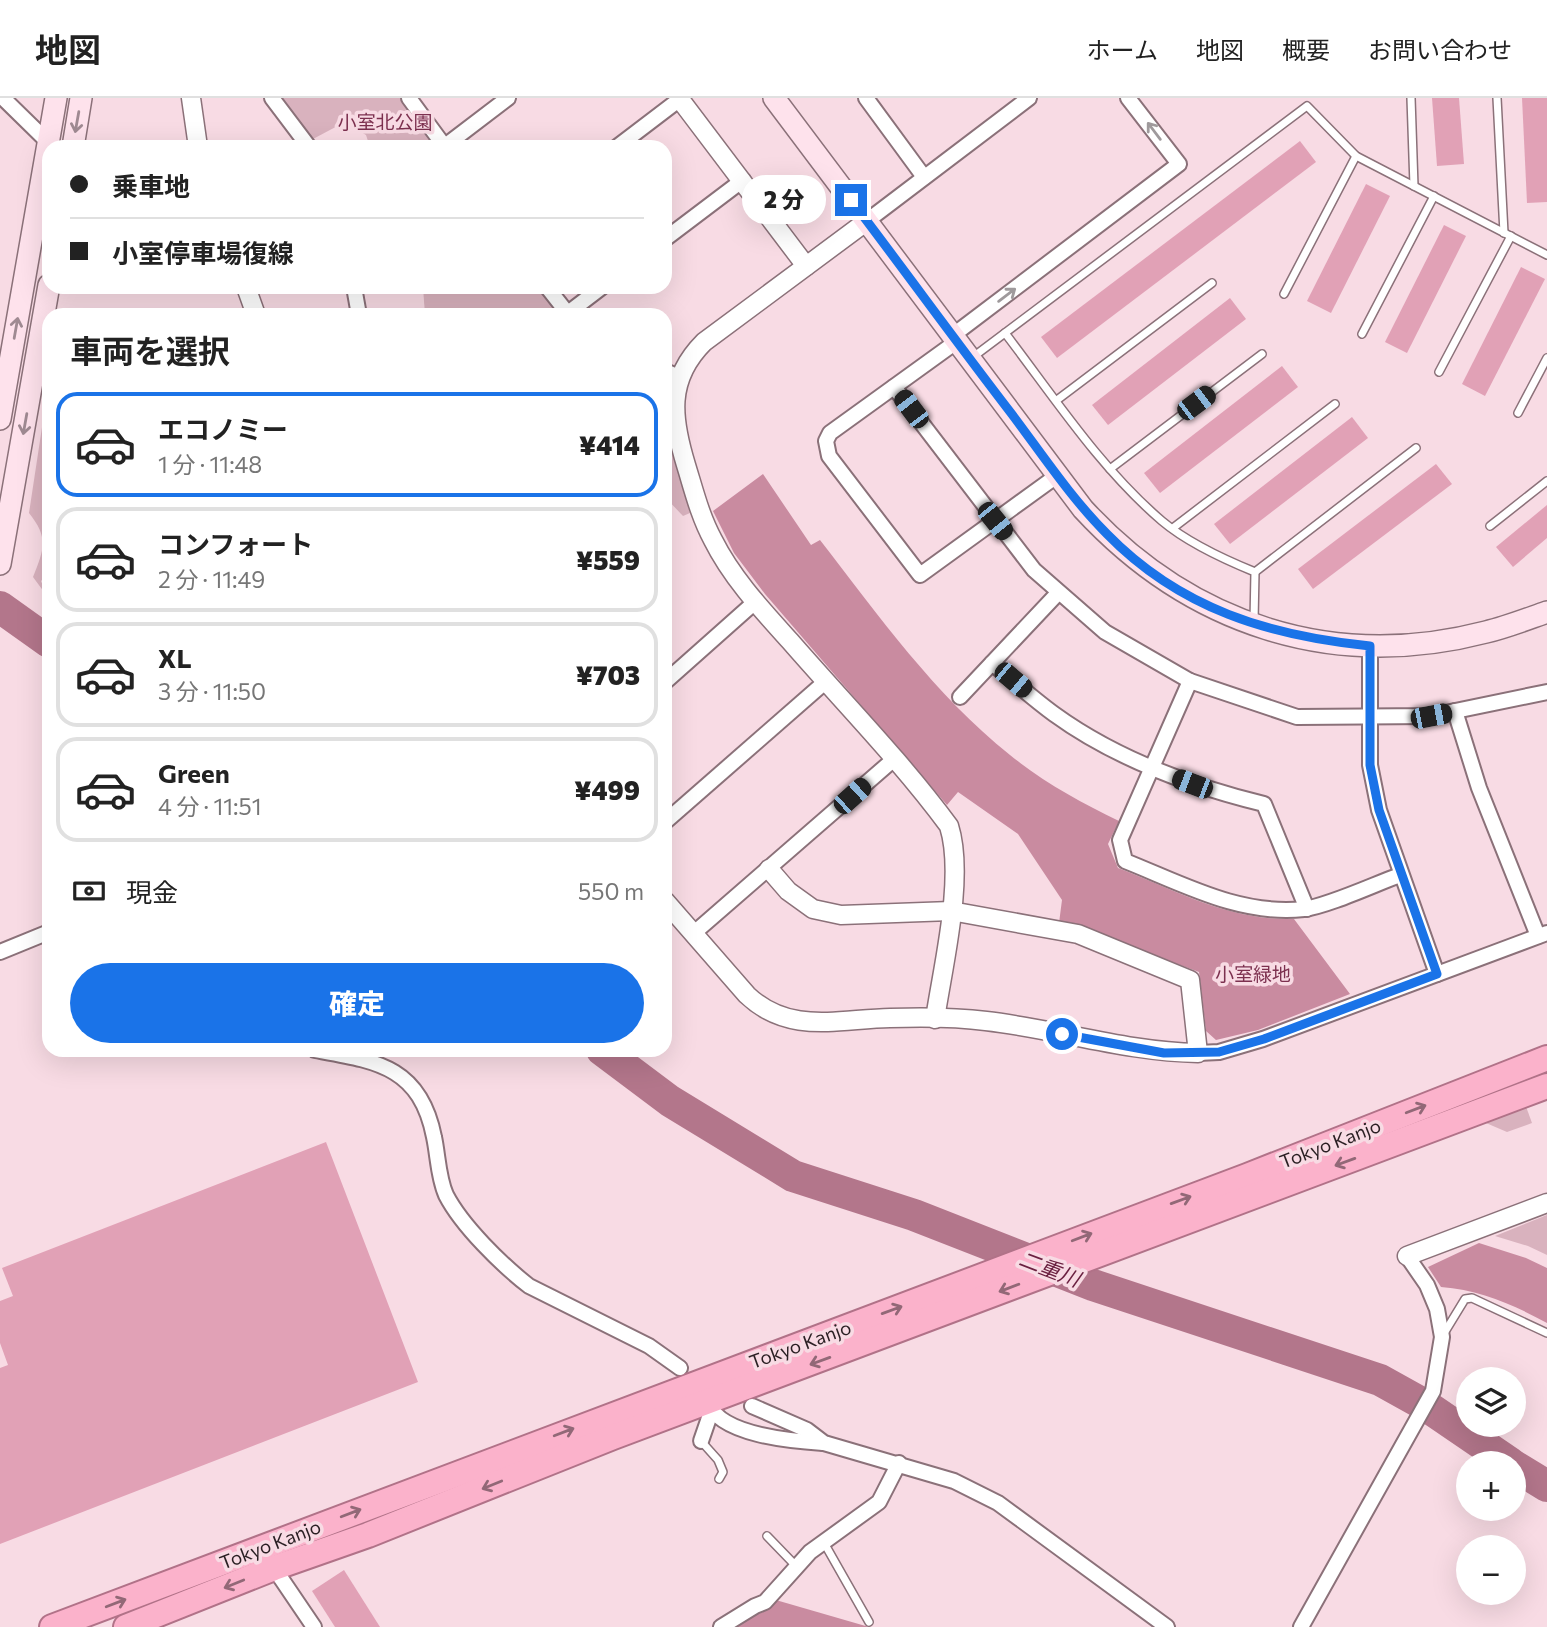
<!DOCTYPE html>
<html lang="ja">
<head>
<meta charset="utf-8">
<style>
	:root { --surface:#fff; --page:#f6f6f6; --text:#222; --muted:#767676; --line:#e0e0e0; --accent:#1a73e8 }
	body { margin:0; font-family:Commissioner,"Noto Sans JP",sans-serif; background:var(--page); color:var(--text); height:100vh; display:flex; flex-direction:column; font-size:26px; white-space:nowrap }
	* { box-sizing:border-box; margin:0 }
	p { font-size:23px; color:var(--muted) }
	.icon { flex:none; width:38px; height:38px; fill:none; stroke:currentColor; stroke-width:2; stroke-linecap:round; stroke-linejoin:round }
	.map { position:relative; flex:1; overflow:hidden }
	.details { position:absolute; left:42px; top:210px; width:630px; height:749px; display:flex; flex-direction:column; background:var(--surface); border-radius:21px; box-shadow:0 7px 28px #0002 }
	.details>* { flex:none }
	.top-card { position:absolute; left:42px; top:42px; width:630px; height:154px; border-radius:21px; box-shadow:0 7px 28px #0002; display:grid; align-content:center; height:154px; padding:0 28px; background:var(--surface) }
	.buttons { position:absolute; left:1456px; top:1269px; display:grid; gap:14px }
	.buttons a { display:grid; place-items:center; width:70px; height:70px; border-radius:50%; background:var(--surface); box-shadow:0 7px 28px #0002; font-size:35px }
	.end { position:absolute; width:32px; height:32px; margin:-16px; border:9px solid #1a73e8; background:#fff; box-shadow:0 0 0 4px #fff }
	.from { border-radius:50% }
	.bubble { position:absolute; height:49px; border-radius:24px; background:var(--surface); box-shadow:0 7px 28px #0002; font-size:23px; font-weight:800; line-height:49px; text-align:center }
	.car { position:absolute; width:21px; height:42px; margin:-21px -10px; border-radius:9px; box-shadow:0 0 5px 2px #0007; background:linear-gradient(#222 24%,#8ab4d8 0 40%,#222 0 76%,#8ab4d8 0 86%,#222 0) }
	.top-card b { display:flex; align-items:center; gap:24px; height:66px; font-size:26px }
	.top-card b+b { border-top:2px solid var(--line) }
	.top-card i { width:18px; height:18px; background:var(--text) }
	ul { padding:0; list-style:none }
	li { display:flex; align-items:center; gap:21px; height:105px; margin:0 14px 10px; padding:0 14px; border:4px solid var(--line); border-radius:21px }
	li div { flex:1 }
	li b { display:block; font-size:26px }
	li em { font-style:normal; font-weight:800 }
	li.on { border-color:var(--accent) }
	li>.icon { width:63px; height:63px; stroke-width:1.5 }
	h2 { padding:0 28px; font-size:32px; line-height:84px }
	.pay { display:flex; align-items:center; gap:18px; height:77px; padding:0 28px; font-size:26px }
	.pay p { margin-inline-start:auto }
	.button { display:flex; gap:14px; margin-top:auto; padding:14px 28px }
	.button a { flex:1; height:80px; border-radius:42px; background:var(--accent); color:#fff; font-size:28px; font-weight:800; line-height:80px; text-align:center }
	header { display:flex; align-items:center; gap:42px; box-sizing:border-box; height:98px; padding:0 35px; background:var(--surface); border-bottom:2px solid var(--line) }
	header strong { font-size:33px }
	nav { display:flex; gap:38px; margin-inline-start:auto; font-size:24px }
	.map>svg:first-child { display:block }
	.green { fill:#d9b2be }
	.forest { fill:#c98ba0 }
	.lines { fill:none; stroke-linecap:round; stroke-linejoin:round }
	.river { stroke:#b3768b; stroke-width:32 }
	.building { fill:#e1a1b6 }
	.service-casing { stroke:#8b7179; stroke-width:10 }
	.minor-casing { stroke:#8b7179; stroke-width:18 }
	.tertiary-casing { stroke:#8b7179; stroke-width:21 }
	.secondary-casing { stroke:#8b7179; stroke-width:24 }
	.trunk-casing { stroke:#b17288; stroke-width:28 }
	.service { stroke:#fff; stroke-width:7 }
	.minor { stroke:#fff; stroke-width:14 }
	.tertiary { stroke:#fff; stroke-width:18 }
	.secondary { stroke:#fee2ec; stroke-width:21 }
	.trunk { stroke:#fbb2cb; stroke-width:24 }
	.oneway { stroke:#9f8a92 }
	.oneway2 { stroke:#9f9a9c }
	.oneway3 { stroke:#926877 }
	.route { stroke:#1a73e8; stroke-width:9 }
	.labels { text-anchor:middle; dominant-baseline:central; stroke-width:7; stroke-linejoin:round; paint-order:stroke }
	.park-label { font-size:19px; fill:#7c304f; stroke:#f8dbe4 }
	.street-label { font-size:19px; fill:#2a1f23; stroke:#f8dbe4 }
	.water-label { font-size:21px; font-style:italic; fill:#6b2141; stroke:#f8dbe4 }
</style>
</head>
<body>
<header>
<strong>地図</strong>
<nav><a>ホーム</a><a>地図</a><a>概要</a><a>お問い合わせ</a></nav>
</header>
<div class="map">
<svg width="1547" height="1529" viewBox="0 0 1547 1529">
	<rect width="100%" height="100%" fill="#f8dbe4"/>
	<g class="green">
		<path d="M283 0H400L436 49H370L366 37 345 24 313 41Z"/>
		<path d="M423 189H539L561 217H425Z"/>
		<path d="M46 303 49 306V475L41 483 47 498 33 479C44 451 49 440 29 415Z"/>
		<path d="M665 324 690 415 683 418 665 399Z"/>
		<path d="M1524 1003 1532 1025 1507 1034 1479 1022Z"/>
		<path d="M1547 1117V1157L1528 1148 1495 1138Z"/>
	</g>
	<g class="forest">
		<path d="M763 376 811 447 820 442C878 517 935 597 1010 657 1043 684 1080 704 1119 723L1108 746 1118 770C1177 793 1230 823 1294 821L1350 896 1258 932 1216 942 1206 933 1199 874 1078 829 1059 825 1062 802 1018 736 958 694 947 707 765 496 734 455 713 413Z"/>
		<path d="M1479 1145 1526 1160 1547 1170V1225C1512 1206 1480 1192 1441 1189L1428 1169Z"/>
		<path d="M762 1498 869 1529H733Z"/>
	</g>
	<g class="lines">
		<g class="river">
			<path d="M0 509 49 544"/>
			<path d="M602 952 670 1003 793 1078 914 1117 1093 1187 1380 1282 1425 1307 1510 1365"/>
			<path d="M1514 1368 1547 1388"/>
		</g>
	</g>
	<g class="building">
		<path d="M1432 0H1459L1464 66 1437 68Z"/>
		<path d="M1522 0H1547V104L1527 105Z"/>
		<path d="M1300 43 1316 64 1057 260 1041 239Z"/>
		<path d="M1366 86 1390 98 1331 215 1307 203Z"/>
		<path d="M1444 127 1466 138 1407 255 1385 244Z"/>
		<path d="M1521 169 1545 181 1485 298 1462 286Z"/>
		<path d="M1230 200 1246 221 1108 327 1092 307Z"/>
		<path d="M1282 268 1298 289 1160 395 1144 375Z"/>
		<path d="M1352 319 1368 340 1230 446 1214 426Z"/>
		<path d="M1436 366 1452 386 1313 491 1298 471Z"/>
		<path d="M1547 407V440L1513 469 1496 449Z"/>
		<path d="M326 1044 418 1284 0 1446V1270L8 1267 0 1245V1203L13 1198 2 1170Z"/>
		<path d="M344 1472 380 1529H335L312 1493Z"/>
	</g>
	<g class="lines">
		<g class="service-casing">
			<g id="service">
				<path d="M1411 0 1414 88"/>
				<path d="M1497 0 1504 135"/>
				<path d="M1284 196 1356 58"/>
				<path d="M1005 235C1054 299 1100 370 1162 423 1188 445 1223 461 1255 474L1254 523"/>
				<path d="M1362 236 1434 98"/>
				<path d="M973 259 1307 8 1356 58 1547 157"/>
				<path d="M1439 274 1511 138"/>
				<path d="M1057 302 1212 185"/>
				<path d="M1518 315 1547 260"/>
				<path d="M1110 371 1262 256"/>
				<path d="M1490 428 1547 383"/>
				<path d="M1173 430 1335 306"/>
				<path d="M1255 474 1416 350"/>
				<path d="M1443 1237 1465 1201 1472 1200 1547 1235"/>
				<path d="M701 1343 718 1362 723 1374 719 1381"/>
				<path d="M767 1438 796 1468"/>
				<path d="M823 1443 869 1524"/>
			</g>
		</g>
		<g class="minor-casing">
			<g id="minor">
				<path d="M3 0 49 45"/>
				<path d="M272 0 309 49"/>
				<path d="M409 0 445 49"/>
				<path d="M866 0 924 79"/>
				<path d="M445 48 508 0"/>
				<path d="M617 49 680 1"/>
				<path d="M867 123 1029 0"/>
				<path d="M665 141 743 82"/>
				<path d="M354 189 359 217"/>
				<path d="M547 189 569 217"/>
				<path d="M568 215 602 189"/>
				<path d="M952 238 1179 66 1128 0"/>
				<path d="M956 244 830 335 826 343 829 358 920 477 1058 377"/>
				<path d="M665 273 681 280"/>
				<path d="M894 289 1034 472 1105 534 1190 583 1297 619 1431 618 1547 594"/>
				<path d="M1370 548V667L1379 712 1437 876"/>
				<path d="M992 565C1012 582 1032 600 1054 616 1116 661 1190 688 1264 706L1307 811"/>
				<path d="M1190 583 1120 742 1125 763C1183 786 1240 818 1304 811 1328 808 1375 786 1400 777"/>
				<path d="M665 584 755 504"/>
				<path d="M960 599 1058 495"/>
				<path d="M1455 613 1479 690 1538 838"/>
				<path d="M665 724 825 584"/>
				<path d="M694 835 893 662"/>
				<path d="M0 854 49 834"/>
				<path d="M315 952C376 963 420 968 434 1039 438 1057 438 1079 446 1097 462 1128 502 1167 529 1188L649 1248 680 1270"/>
				<path d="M1198 955 1219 954 1263 941 1547 835"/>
				<path d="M708 1304C719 1337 792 1343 823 1345"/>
				<path d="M752 1308 807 1332 824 1345 954 1383 998 1405 1167 1529"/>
				<path d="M701 1343 711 1314"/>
				<path d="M274 1470 314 1529"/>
				<path d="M721 1529 755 1508 765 1504 810 1454 879 1404 899 1365"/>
				<path d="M1301 1529 1433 1293 1442 1239 1437 1211 1427 1187 1407 1158"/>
			</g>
		</g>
		<g class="tertiary-casing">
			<g id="tertiary">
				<path d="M191 0 198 49"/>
				<path d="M679 0 806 168"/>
				<path d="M867 123 704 244C666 282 672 321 686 367 694 393 700 418 713 442 732 480 762 512 790 543 843 604 901 663 949 728 965 779 943 867 935 921"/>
				<path d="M246 189 256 217"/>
				<path d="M665 803 747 897C789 937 838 921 890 920 921 919 955 919 986 923 1057 931 1126 954 1198 955L1190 882 1078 836 951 813 841 817 813 811 788 793 769 771"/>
				<path d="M1407 1158 1547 1105"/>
			</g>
		</g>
		<g class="secondary-casing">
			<g id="secondary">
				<path d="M774 0 1083 411C1189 526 1332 574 1486 534 1507 529 1527 521 1547 514"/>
				<path d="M73 49 81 0"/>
				<path d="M0 321 56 0"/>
				<path d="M0 466 49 187"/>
			</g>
		</g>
		<g class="trunk-casing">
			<g id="trunk">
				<path d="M52 1529 1247 1078 1547 960"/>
				<path d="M126 1529 274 1470 368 1437 613 1339 1547 988"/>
			</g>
		</g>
		<use href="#service" class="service"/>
		<use href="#minor" class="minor"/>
		<use href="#tertiary" class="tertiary"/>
		<use href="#secondary" class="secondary"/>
		<use href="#trunk" class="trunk"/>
	</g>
	<defs><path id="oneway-shaft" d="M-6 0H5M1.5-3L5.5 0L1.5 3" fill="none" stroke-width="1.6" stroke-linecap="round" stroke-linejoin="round" transform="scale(1.75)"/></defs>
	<g class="oneway">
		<use href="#oneway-shaft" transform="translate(77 24) rotate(100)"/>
		<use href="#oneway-shaft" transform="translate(16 230) rotate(-80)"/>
		<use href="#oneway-shaft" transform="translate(25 326) rotate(100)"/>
	</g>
	<g class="oneway2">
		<use href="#oneway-shaft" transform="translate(1154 33) rotate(-127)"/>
		<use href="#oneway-shaft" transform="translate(1007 197) rotate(-37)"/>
	</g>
	<g class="oneway3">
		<use href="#oneway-shaft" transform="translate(1416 1011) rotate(-21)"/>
		<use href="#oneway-shaft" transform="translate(1345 1064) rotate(160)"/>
		<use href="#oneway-shaft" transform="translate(1181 1102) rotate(-20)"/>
		<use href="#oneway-shaft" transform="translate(1082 1139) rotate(-21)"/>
		<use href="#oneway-shaft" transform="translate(1009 1190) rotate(159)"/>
		<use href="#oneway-shaft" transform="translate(892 1212) rotate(-20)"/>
		<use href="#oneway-shaft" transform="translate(820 1263) rotate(160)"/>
		<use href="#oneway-shaft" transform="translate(564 1334) rotate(-21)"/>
		<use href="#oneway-shaft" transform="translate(492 1387) rotate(158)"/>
		<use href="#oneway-shaft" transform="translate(351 1415) rotate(-21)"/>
		<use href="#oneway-shaft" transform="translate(234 1486) rotate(158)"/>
		<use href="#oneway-shaft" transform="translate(116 1505) rotate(-21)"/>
	</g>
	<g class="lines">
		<path class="route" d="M851 102C905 173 957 245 1011 315 1042 356 1071 400 1107 436 1180 511 1270 538 1370 548V667L1379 712 1437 876 1264 941 1219 954 1164 955 1062 936"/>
	</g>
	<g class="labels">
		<g class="park-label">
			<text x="385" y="23">小室北公園</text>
			<text x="1253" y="875">小室緑地</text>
		</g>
		<g class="street-label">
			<text transform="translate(1330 1045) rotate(-21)">Tokyo Kanjo</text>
			<text transform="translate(800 1246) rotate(-20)">Tokyo Kanjo</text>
			<text transform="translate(270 1446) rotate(-21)">Tokyo Kanjo</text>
		</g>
		<g class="water-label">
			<text transform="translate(1050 1170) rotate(21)">二重川</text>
		</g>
	</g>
</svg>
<div class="buttons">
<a><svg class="icon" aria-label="layers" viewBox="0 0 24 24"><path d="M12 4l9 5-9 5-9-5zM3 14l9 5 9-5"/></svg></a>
<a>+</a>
<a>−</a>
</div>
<i class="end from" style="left:1062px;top:936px"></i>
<i class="end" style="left:851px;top:102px"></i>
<div class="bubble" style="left:742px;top:77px;width:84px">2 分</div>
<i class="car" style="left:1196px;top:305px;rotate:53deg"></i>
<i class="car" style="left:911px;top:311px;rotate:323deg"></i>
<i class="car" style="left:995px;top:423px;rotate:141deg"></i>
<i class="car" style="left:1013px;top:582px;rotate:130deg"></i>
<i class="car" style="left:1431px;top:618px;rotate:79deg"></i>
<i class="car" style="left:1192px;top:686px;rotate:291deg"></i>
<i class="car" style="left:852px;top:698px;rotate:48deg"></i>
<div class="top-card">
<b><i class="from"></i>乗車地</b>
<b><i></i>小室停車場復線</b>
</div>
<section class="details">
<h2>車両を選択</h2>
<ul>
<li class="on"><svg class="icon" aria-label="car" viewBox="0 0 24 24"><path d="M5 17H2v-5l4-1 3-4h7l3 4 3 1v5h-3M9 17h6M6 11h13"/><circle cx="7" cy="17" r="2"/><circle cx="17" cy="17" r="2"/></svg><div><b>エコノミー</b><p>1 分 · 11:48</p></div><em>¥414</em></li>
<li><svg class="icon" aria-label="car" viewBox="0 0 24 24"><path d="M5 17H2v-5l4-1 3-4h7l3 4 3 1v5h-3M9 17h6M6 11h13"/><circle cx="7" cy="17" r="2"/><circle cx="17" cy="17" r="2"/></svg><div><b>コンフォート</b><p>2 分 · 11:49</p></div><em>¥559</em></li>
<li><svg class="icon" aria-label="car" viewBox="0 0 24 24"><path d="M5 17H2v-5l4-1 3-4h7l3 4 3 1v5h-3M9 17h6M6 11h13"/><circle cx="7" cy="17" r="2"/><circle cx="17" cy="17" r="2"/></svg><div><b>XL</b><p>3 分 · 11:50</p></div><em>¥703</em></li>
<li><svg class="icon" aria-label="car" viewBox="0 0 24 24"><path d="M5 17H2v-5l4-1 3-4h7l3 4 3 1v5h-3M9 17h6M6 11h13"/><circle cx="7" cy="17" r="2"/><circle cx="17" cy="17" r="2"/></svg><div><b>Green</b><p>4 分 · 11:51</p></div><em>¥499</em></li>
</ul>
<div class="pay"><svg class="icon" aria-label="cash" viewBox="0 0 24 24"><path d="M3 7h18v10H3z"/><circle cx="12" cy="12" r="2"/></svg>現金<p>550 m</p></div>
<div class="button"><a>確定</a></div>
</section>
</div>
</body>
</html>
